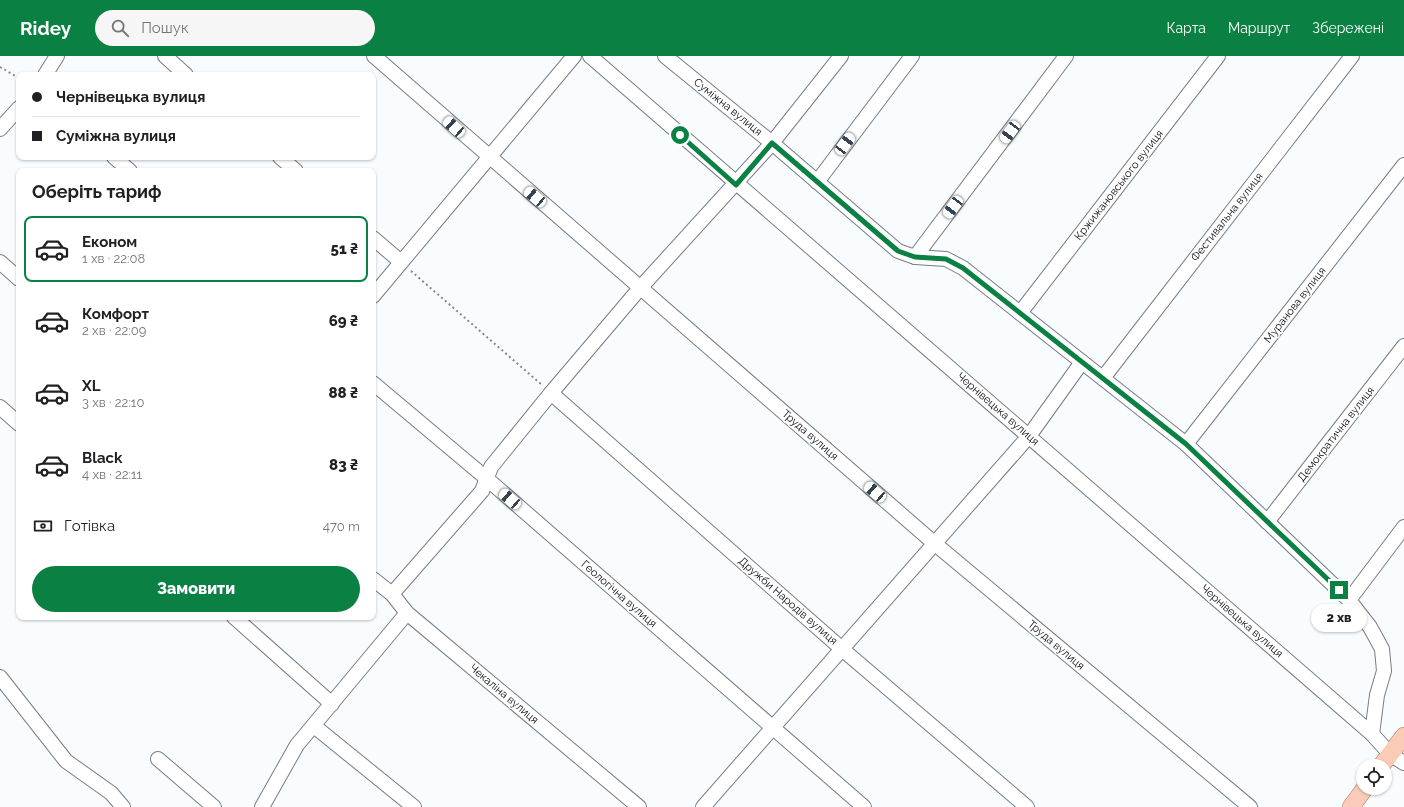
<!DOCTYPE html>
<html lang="uk">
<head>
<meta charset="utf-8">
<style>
	:root { --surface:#fff; --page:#f6f6f6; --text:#202124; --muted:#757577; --line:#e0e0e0; --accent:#0b8043 }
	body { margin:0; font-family:Raleway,sans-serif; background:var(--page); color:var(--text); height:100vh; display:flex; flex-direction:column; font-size:15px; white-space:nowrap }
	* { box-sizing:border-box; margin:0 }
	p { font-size:13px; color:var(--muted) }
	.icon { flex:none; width:22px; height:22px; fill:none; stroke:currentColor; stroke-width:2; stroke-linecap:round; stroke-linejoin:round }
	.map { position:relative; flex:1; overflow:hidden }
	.side { position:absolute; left:16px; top:112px; width:360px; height:452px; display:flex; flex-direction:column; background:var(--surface); border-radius:8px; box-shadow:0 1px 3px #0004 }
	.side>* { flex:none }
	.banner { position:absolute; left:16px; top:16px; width:360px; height:88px; border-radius:8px; box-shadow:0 1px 3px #0004; display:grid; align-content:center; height:88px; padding:0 16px; background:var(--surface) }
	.tools { position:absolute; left:1356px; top:703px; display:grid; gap:8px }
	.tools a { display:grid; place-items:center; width:36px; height:36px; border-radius:50%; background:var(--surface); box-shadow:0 1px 3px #0004; font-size:20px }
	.end { position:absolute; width:18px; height:18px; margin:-9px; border:5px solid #0b8043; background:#fff; box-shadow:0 0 0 2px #fff }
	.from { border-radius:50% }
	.bubble { position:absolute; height:28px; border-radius:14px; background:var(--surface); box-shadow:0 1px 3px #0004; font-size:13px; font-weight:800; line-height:28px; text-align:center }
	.car { position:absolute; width:12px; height:24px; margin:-12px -6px; border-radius:5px; box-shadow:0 0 3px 1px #0007; background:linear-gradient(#fff 24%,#345 0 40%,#fff 0 76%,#345 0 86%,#fff 0) }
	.banner b { display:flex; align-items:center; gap:14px; height:38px; font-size:15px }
	.banner b+b { border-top:1px solid var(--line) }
	.banner i { width:10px; height:10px; background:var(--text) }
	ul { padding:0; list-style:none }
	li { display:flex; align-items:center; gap:12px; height:66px; margin:0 8px 6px; padding:0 8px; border:2px solid transparent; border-radius:8px }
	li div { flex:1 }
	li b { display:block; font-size:15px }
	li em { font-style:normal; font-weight:800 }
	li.selected { border-color:var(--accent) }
	li>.icon { width:36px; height:36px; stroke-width:1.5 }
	h2 { padding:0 16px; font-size:18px; line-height:48px }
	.pay { display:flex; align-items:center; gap:10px; height:44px; padding:0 16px; font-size:15px }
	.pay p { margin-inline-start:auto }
	.button { display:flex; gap:8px; margin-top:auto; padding:8px 16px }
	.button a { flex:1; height:46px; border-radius:24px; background:var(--accent); color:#fff; font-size:16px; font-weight:800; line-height:46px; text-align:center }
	header { display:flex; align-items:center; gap:24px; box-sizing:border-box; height:56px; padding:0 20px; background:var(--accent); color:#fff }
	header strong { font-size:19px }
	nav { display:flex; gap:22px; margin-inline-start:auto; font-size:14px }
	.search { width:280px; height:36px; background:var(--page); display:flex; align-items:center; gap:10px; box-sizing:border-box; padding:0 14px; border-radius:22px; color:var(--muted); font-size:15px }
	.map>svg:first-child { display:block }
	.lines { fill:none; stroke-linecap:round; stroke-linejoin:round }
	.minor-casing { stroke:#787c81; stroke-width:16 }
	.major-casing { stroke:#a4725b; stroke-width:18 }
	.path { stroke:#86888a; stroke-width:2; stroke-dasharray:2 3; stroke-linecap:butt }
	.minor { stroke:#fff; stroke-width:14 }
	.major { stroke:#facbb6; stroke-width:17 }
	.route { stroke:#0b8043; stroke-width:5 }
	.labels { text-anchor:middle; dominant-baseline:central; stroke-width:3; stroke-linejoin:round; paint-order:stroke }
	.street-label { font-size:11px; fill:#0b0c0d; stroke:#fff }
</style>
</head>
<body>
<header>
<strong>Ridey</strong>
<div class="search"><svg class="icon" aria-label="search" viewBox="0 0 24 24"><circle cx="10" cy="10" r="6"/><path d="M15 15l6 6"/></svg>Пошук</div>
<nav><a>Карта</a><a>Маршрут</a><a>Збережені</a></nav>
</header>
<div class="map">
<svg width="1404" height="751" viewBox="0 0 1404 751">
	<rect width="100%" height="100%" fill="#f9fcff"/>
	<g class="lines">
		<g class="minor-casing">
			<g id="minor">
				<path d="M165 0 186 19"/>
				<path d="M374 0 934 487 1250 751"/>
				<path d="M590 0 1372 678 1390 698 1404 707"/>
				<path d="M665 0 772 87 898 195 915 201 946 203 963 212 1186 388 1349 544 1370 571 1382 593 1384 615 1377 639 1372 678"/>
				<path d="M45 19 57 0"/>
				<path d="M0 73 19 52"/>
				<path d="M114 101 130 115"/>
				<path d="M280 101 296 115"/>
				<path d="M817 126 912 0"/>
				<path d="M373 182 401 206"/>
				<path d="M915 201 1066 0"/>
				<path d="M0 206 19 223"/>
				<path d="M373 240 574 0"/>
				<path d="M1020 257 1218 0"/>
				<path d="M1103 322 1352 0"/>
				<path d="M373 327 486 422 864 751"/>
				<path d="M551 337 842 593 1027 751"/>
				<path d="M0 351 19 368"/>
				<path d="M1186 388 1404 109"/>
				<path d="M1267 466 1404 290"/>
				<path d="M373 523 392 538 407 557 639 751"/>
				<path d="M392 538 482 435 491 411 551 337 641 231 772 87 841 0"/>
				<path d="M1349 544 1404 471"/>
				<path d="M234 561 332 648"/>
				<path d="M0 621 66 705 111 737 123 751"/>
				<path d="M314 670 414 751"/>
				<path d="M158 703 214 751"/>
				<path d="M262 751 297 689 407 557"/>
				<path d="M703 751 1029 380 1082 306"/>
			</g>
		</g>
		<g class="major-casing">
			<g id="major">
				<path d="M1381 710 1404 680"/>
				<path d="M1351 751 1365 732"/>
			</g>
		</g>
		<g class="path">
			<path d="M0 11 19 22"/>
			<path d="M411 215 542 329"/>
		</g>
		<use href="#minor" class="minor"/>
		<use href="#major" class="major"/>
	</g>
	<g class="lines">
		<path class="route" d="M680 79 736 129 772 87 898 195 915 201 946 203 963 212 1186 388 1339 534"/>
	</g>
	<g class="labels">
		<g class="street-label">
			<text transform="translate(728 51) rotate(39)">Суміжна вулиця</text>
			<text transform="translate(1119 129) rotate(-52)">Кржижановського вулиця</text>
			<text transform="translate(1227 161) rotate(-52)">Фестивальна вулиця</text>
			<text transform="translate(1295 249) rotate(-52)">Муранова вулиця</text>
			<text transform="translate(998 353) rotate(41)">Чернівецька вулиця</text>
			<text transform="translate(1336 378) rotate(-52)">Демократична вулиця</text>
			<text transform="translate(810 379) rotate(41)">Труда вулиця</text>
			<text transform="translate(619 538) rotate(41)">Геологічна вулиця</text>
			<text transform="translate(788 545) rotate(41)">Дружби Народів вулиця</text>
			<text transform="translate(1242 565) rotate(41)">Чернівецька вулиця</text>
			<text transform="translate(1056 589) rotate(40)">Труда вулиця</text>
			<text transform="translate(504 638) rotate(40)">Чекаліна вулиця</text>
		</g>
	</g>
</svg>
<div class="tools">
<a><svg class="icon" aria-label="locate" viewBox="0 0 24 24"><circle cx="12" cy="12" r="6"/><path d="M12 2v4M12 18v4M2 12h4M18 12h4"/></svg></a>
</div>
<i class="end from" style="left:680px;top:79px"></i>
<i class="end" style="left:1339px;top:534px"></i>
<div class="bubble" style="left:1311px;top:548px;width:56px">2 хв</div>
<i class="car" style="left:454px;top:71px;rotate:312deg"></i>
<i class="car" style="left:1010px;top:76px;rotate:217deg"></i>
<i class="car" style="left:845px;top:88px;rotate:37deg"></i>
<i class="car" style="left:535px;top:141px;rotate:310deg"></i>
<i class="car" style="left:953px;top:151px;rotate:217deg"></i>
<i class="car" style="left:875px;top:436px;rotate:311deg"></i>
<i class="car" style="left:510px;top:443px;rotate:311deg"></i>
<div class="banner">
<b><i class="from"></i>Чернівецька вулиця</b>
<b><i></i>Суміжна вулиця</b>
</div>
<section class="side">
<h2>Оберіть тариф</h2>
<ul>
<li class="selected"><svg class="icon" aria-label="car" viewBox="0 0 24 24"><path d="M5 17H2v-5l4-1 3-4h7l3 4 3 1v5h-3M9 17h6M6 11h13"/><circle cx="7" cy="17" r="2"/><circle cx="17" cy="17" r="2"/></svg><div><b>Економ</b><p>1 хв · 22:08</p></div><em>51 ₴</em></li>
<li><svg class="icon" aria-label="car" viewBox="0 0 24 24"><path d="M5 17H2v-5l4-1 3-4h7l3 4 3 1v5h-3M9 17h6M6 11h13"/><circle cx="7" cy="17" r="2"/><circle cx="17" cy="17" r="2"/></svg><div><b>Комфорт</b><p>2 хв · 22:09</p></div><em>69 ₴</em></li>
<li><svg class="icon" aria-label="car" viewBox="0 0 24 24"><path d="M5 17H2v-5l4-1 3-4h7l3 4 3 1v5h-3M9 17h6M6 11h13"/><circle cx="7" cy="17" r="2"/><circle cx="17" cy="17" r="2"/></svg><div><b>XL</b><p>3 хв · 22:10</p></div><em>88 ₴</em></li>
<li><svg class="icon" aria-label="car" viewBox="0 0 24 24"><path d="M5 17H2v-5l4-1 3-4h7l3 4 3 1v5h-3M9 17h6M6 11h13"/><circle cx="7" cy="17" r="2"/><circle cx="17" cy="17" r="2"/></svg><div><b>Black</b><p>4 хв · 22:11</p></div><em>83 ₴</em></li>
</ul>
<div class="pay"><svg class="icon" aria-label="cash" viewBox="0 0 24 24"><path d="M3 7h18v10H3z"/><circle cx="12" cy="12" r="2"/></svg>Готівка<p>470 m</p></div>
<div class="button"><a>Замовити</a></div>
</section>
</div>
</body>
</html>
